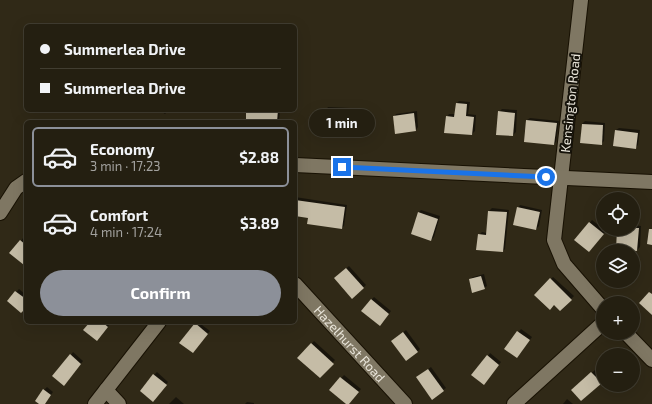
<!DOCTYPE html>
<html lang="en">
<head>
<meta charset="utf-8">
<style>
	:root { --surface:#241f11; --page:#302c1f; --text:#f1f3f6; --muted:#a3a29f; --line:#413d31; --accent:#8c9099 }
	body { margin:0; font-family:"Exo 2",sans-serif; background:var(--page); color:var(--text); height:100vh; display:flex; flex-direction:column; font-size:15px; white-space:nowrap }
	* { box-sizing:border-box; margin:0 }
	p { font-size:13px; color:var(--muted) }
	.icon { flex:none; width:22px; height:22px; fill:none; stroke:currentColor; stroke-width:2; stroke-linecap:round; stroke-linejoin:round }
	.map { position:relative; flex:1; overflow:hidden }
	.sheet { position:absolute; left:24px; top:120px; width:273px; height:204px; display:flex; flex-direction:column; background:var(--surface); border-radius:6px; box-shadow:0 4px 16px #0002,0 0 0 1px var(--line) }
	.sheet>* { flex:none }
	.top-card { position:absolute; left:24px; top:24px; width:273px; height:88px; border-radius:6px; box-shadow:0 4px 16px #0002,0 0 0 1px var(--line); display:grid; align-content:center; height:88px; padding:0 16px; background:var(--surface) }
	.fabs { position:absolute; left:596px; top:192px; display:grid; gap:8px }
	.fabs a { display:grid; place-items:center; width:44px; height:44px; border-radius:50%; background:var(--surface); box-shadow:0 4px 16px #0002,0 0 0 1px var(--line); font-size:20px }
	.end { position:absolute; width:18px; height:18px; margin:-9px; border:5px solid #1a73e8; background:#fff; box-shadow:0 0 0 2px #fff }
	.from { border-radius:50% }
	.bubble { position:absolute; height:28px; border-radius:14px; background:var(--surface); box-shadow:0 4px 16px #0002,0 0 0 1px var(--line); font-size:13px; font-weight:700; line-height:28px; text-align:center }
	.top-card b { display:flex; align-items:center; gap:14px; height:38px; font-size:15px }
	.top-card b+b { border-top:1px solid var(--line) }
	.top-card i { width:10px; height:10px; background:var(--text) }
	ul { padding:7px 0 0; list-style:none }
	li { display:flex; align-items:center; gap:12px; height:60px; margin:0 8px 6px; padding:0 8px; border:2px solid transparent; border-radius:6px }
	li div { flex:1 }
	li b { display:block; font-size:15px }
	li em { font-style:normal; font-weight:700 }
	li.on { border-color:var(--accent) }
	li>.icon { width:36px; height:36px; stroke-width:1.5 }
	.button { display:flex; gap:8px; margin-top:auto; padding:8px 16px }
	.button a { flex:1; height:46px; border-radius:24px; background:var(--accent); color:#fff; font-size:16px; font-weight:700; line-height:46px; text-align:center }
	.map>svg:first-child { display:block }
	.shadow { fill:#0007 }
	.building { fill:#c5bca6 }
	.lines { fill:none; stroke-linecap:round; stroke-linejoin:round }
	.minor-casing { stroke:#181103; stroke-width:16 }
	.minor { stroke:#7f7763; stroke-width:14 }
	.route { stroke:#1a73e8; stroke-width:5 }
	.labels { text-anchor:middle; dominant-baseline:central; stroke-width:4; stroke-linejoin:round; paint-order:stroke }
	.street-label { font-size:13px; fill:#e9e5da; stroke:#15120a }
</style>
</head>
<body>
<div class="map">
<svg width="652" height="404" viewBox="0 0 652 404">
	<rect width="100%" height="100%" fill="#302917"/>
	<g class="shadow">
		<path d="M459 101 470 102 468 114 476 115 475 131 472 134 445 132 447 117 449 114H456L457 103Z"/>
		<path d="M328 107 350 108 349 127 346 129 326 110Z"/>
		<path d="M502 109 517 110 516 132 513 135 499 112Z"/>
		<path d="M100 110H109L106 113Z"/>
		<path d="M159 110H169L165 114Z"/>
		<path d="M247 110H280L279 122H247Z"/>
		<path d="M417 111 418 127 416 130 394 117 396 114Z"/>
		<path d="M530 118 559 121 556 142 554 144 527 120Z"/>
		<path d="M585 121 605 123 604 141 601 144 582 124Z"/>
		<path d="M619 128 640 130 638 145 635 148 616 130Z"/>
		<path d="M295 197 347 205 344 226 341 228 309 217 295 215Z"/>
		<path d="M520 205 542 210 539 226 536 229 518 208Z"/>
		<path d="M492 208 509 210 505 249 503 251 479 235 482 232 487 233 489 211Z"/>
		<path d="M421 210 440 216 434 237 431 240 418 213Z"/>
		<path d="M592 220 606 231 591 248 575 240Z"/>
		<path d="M633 225 641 226 640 247 637 250 618 229H633Z"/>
		<path d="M23 238 26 240V261L21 241Z"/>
		<path d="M349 266 366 285 352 298 335 278Z"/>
		<path d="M484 274 487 286 484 288 470 279 473 277Z"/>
		<path d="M553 277 574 296 560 310 554 304 535 295Z"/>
		<path d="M19 289 26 295V307L8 301Z"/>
		<path d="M374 297 391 311 383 322 371 300Z"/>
		<path d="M91 322H108L110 324 99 337Z"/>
		<path d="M198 322 210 331 195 349V324Z"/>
		<path d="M521 329 532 337 520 354 505 349Z"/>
		<path d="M406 330 420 349 417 352 395 339Z"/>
		<path d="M314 341 335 360 320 377 299 358Z"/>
		<path d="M620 347 627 354 626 355H611Z"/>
		<path d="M73 352 83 361 66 382 71 355Z"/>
		<path d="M490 353 501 362 486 381 488 356Z"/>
		<path d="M431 367 446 388 443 390 420 375Z"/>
		<path d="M595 370 603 381 582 400 572 390Z"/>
		<path d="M157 372 168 382 155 398 154 375Z"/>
		<path d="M344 375 361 389 348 404 331 390Z"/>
		<path d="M47 387 53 392 44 404H41L44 390Z"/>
		<path d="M176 397 184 404H169Z"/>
		<path d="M567 399 573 404H563Z"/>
		<path d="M247 402 254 403V404H245Z"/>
	</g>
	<g class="building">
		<path d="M456 103 467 104 466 116 474 117 472 135 444 133 446 116 454 117Z"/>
		<path d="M325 109 348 111 347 130 323 129Z"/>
		<path d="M246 110H278L277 122H246Z"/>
		<path d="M498 111 515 113 513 136 496 135Z"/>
		<path d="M414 113 416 131 395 134 393 116Z"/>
		<path d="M526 120 557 123 554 145 524 142Z"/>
		<path d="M582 124 603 125 602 145 580 143Z"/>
		<path d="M615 130 638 133 636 149 613 146Z"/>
		<path d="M295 200 345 207 342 229 307 224 308 218 295 216Z"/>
		<path d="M517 207 540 212 536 230 513 225Z"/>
		<path d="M488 211 507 212 503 252 476 250 478 234 486 235Z"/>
		<path d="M418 212 438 219 431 241 411 234Z"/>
		<path d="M589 222 604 234 589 252 574 240Z"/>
		<path d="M633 228H639L637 251 616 250 617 229H633Z"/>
		<path d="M649 229H652V245L647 244Z"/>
		<path d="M20 240 26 245V262L24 265 9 253Z"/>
		<path d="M346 268 364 288 352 299 334 278Z"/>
		<path d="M481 276 485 289 472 293 469 279Z"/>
		<path d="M550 278 572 300 560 311 554 305 550 310 534 295Z"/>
		<path d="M15 291 26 299V308L21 313 7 301Z"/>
		<path d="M649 292 652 294V315L639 303Z"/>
		<path d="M371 299 389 314 380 326 361 311Z"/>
		<path d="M90 322H102L108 327 97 341 83 330Z"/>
		<path d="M195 323 208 334 193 353 179 343Z"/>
		<path d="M517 331 530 340 517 358 504 349Z"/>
		<path d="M403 332 418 352 406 361 391 341Z"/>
		<path d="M311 343 334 364 320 378 297 358Z"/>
		<path d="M616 349 622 355H610Z"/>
		<path d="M70 354 81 364 64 386 52 376Z"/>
		<path d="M487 355 499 365 484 385 471 375Z"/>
		<path d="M428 369 444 391 432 400 416 377Z"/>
		<path d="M591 372 602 383 581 401 571 390Z"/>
		<path d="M153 374 167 385 153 402 140 391Z"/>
		<path d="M340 377 359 392 349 404H346L329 390Z"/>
		<path d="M43 389 51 395 45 404H39L35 401Z"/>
	</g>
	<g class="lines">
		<g class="minor-casing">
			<g id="minor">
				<path d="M581 0 554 240 564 264 603 309"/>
				<path d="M295 165 652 182"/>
				<path d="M0 213 16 188 26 181"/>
				<path id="s1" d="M295 284 405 404"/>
				<path d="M626 333 652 360"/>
				<path d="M106 390 119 404"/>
				<path d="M95 404 159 322"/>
				<path d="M514 404 603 323"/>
			</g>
		</g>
		<use href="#minor" class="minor"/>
	</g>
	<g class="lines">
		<path class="route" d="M342 167 546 177"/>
	</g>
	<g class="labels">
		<g class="street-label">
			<text transform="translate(570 103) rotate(-84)">Kensington Road</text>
			<text stroke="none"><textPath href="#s1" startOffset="81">Hazelhurst Road</textPath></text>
		</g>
	</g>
</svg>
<div class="fabs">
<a><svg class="icon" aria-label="locate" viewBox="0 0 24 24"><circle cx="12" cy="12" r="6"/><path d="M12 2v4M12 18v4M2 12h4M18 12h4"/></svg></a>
<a><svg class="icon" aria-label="layers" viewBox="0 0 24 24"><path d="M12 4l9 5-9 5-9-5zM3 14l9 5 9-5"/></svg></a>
<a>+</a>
<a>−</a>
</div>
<i class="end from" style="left:546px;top:177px"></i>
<i class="end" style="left:342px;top:167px"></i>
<div class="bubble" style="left:309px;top:109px;width:66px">1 min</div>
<div class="top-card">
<b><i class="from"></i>Summerlea Drive</b>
<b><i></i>Summerlea Drive</b>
</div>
<section class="sheet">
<ul>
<li class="on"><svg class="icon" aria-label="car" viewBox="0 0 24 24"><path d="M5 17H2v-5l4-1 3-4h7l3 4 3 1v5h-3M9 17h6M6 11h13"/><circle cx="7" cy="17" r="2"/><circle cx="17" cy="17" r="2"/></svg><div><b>Economy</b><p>3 min · 17:23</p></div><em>$2.88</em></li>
<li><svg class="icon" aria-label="car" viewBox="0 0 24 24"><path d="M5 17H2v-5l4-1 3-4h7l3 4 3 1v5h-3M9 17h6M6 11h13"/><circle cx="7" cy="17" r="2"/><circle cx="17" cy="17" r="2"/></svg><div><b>Comfort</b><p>4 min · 17:24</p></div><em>$3.89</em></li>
</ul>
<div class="button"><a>Confirm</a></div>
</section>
</div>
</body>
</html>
